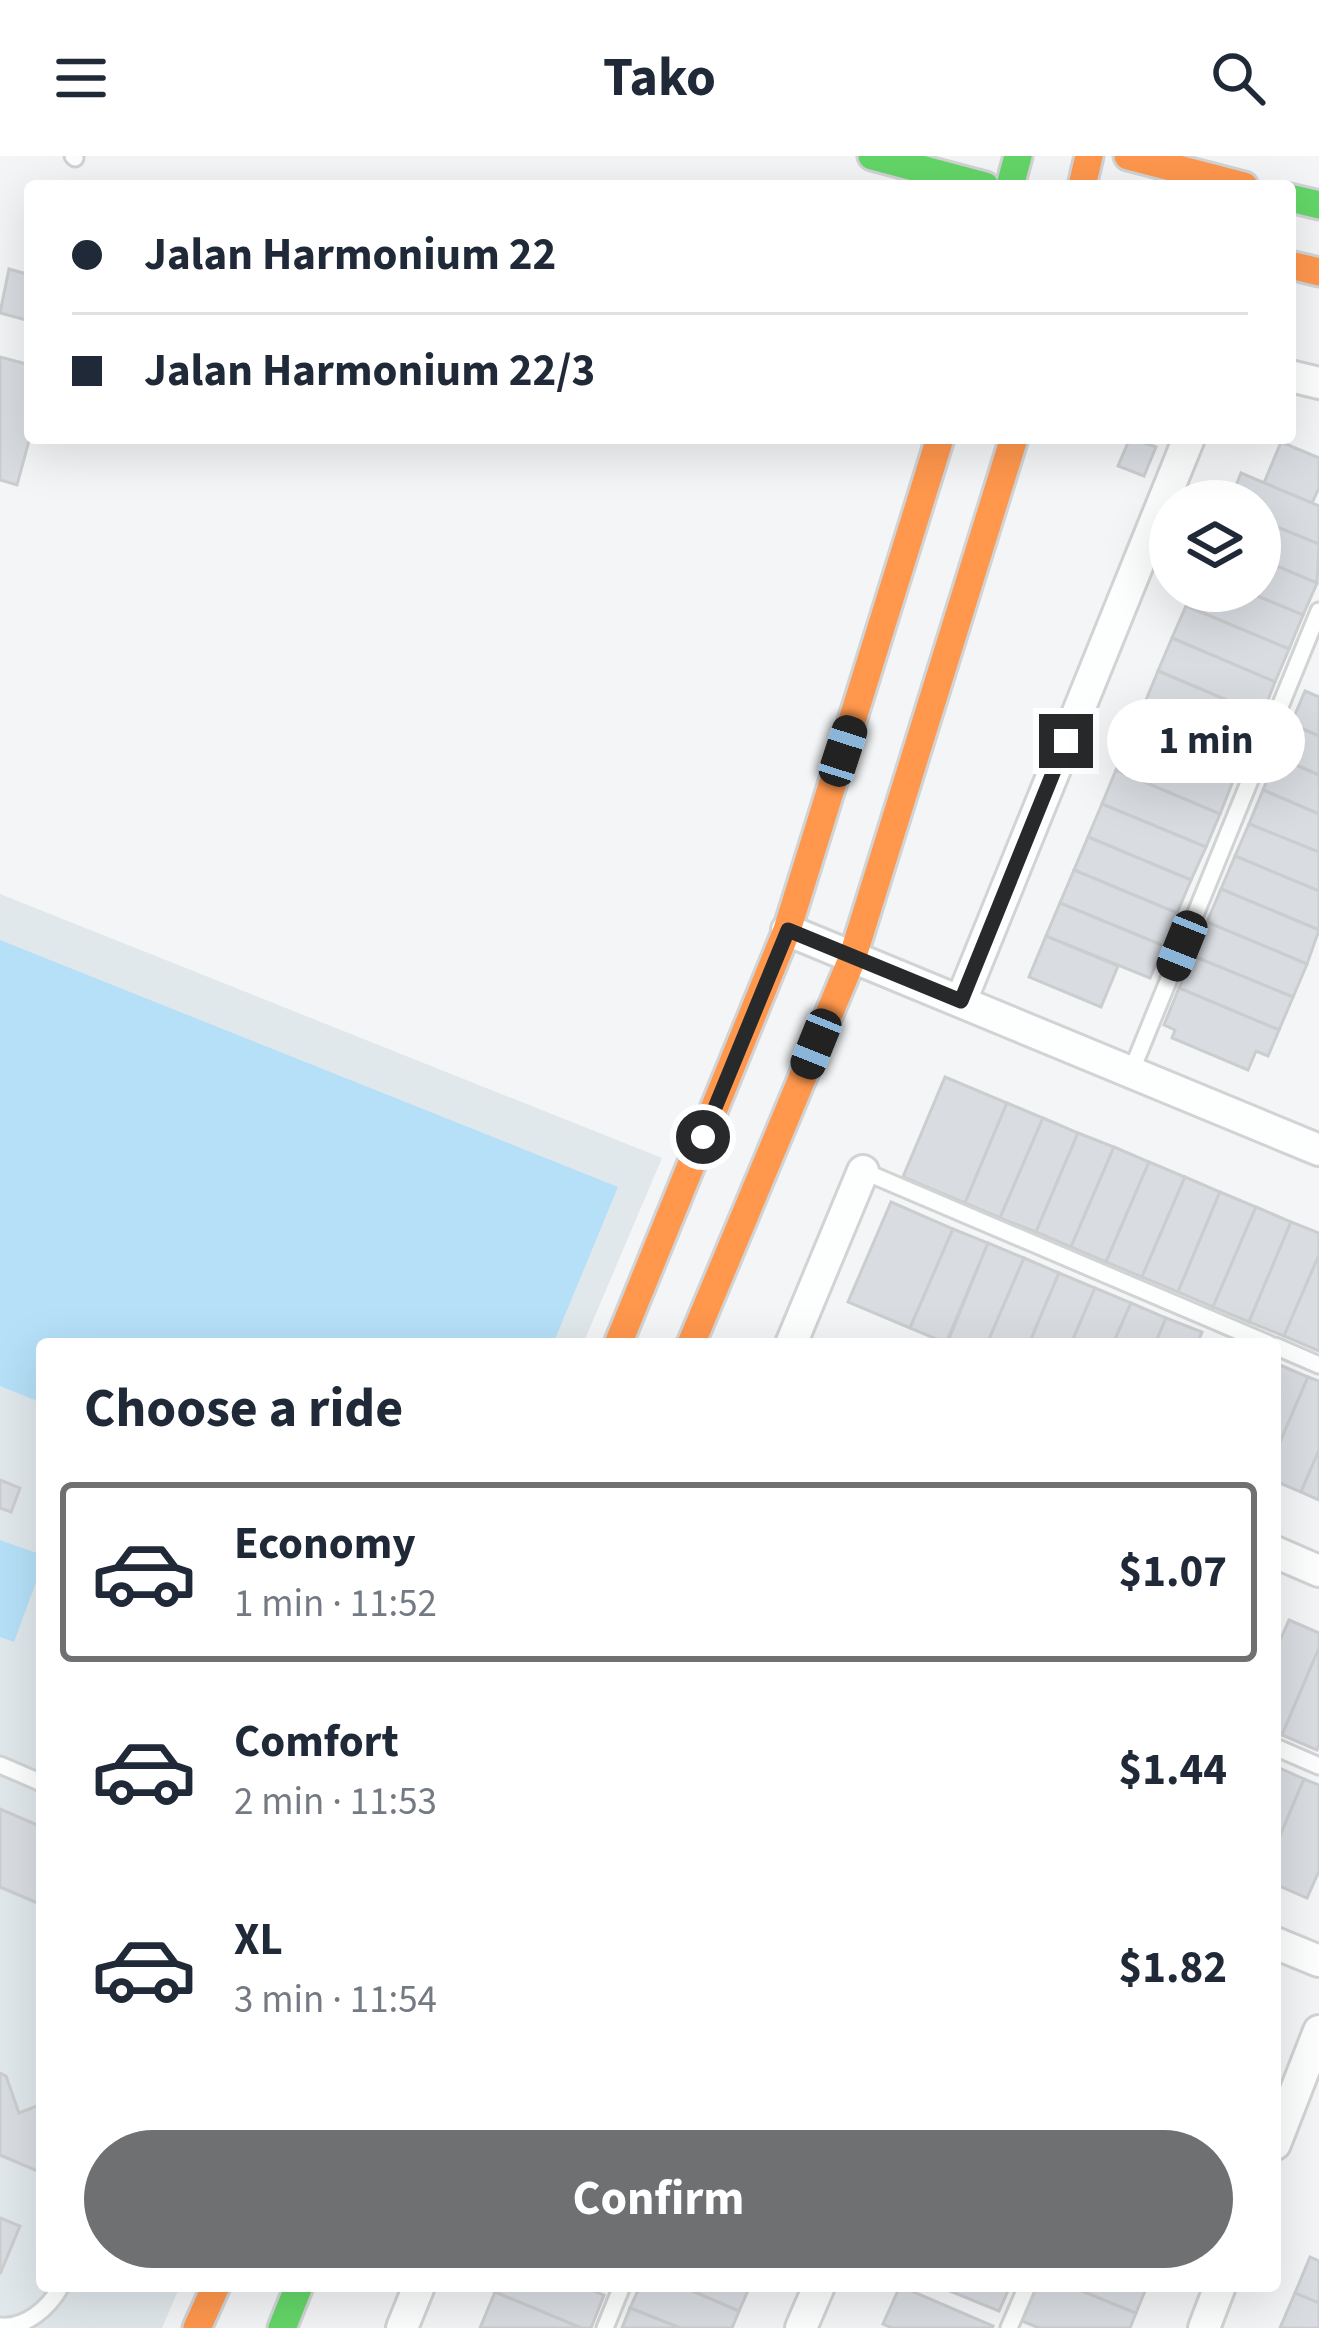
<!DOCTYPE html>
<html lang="en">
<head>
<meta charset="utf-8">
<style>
	:root { --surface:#fff; --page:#f6f6f7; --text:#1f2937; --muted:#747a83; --line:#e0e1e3; --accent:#6f7072 }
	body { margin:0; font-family:"Source Sans 3",sans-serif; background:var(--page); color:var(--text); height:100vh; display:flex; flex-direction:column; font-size:45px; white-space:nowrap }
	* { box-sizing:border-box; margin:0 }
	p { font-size:39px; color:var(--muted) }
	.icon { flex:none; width:66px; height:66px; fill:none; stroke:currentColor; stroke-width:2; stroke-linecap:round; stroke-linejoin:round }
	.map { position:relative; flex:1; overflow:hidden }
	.drawer { position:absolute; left:36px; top:1182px; width:1245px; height:954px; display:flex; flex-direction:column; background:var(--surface); border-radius:12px; box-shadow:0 12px 48px #0002 }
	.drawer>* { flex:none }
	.banner { position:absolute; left:24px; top:24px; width:1272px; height:264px; border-radius:12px; box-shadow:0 12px 48px #0002; display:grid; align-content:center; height:264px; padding:0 48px; background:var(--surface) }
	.fabs { position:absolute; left:1149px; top:324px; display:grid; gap:24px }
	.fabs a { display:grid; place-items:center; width:132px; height:132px; border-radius:50%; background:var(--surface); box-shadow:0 12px 48px #0002; font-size:60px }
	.end { position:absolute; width:54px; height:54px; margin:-27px; border:15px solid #28292a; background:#fff; box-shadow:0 0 0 6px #fff }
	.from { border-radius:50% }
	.bubble { position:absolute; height:84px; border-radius:42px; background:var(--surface); box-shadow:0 12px 48px #0002; font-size:39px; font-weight:700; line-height:84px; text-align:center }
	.car { position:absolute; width:36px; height:72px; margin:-36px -18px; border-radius:15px; box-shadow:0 0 9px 3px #0007; background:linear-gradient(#222 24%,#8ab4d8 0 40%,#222 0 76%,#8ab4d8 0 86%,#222 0) }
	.banner b { display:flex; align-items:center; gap:42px; height:114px; font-size:45px }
	.banner b+b { border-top:3px solid var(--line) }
	.banner i { width:30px; height:30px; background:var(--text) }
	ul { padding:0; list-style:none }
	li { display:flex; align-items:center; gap:36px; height:180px; margin:0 24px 18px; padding:0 24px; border:6px solid transparent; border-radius:12px }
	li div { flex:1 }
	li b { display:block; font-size:45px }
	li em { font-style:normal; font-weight:700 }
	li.on { border-color:var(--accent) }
	li>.icon { width:108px; height:108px; stroke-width:1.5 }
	h2 { padding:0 48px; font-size:54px; line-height:144px }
	.primary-button { display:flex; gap:24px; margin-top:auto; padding:24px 48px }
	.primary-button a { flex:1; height:138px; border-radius:72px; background:var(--accent); color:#fff; font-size:48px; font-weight:700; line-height:138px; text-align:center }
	header { display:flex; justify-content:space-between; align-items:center; height:156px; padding:0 48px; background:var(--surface); font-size:54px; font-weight:700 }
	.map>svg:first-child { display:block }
	.built { fill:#e0e8ec }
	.green { fill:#b5e0f8 }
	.building { fill:#d9dde2; stroke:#cccdcf; stroke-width:3 }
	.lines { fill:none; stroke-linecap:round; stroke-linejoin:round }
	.lane-casing { stroke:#d1d3d4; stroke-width:21 }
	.street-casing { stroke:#d1d3d4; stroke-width:36 }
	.fast-casing { stroke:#d1d3d4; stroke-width:33 }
	.slow-casing { stroke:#d1d3d4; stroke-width:33 }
	.lane { stroke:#fdfefe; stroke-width:15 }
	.street { stroke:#fdfefe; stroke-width:30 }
	.fast { stroke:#63d668; stroke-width:27 }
	.slow { stroke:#ff974d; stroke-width:27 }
	.route { stroke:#28292a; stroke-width:15 }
</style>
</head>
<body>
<header><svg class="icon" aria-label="menu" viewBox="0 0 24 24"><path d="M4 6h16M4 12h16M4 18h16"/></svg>Tako<svg class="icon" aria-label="search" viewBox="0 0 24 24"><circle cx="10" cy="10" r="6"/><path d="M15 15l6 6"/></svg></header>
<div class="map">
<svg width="1319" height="2172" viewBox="0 0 1319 2172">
	<rect width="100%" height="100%" fill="#f3f5f7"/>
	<path class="built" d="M0 738 662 1002 583 1188H42V2130H180L162 2172H0Z"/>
	<g class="green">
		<path d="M0 784 618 1031 553 1188H42V1247L0 1230Z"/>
		<path d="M0 1384 42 1399V1410L14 1486 0 1481Z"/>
	</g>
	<g class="building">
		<path d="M9 113 30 119V165L0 157Z"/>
		<path d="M0 201 30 209V281L17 329 0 324Z"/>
		<path d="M1130 282 1156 291 1144 320 1118 310Z"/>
		<path d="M1281 286 1319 302V332L1312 347 1264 327Z"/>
		<path d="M1241 317 1319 350V388L1260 364V345H1230Z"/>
		<path d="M1260 364 1319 388 1317 427 1260 403Z"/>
		<path d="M1260 403 1317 427 1303 459 1245 435H1260Z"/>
		<path d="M1192 435H1245L1303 459 1289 493 1186 450Z"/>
		<path d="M1186 450 1289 493 1275 526 1172 482Z"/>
		<path d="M1172 482 1275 526 1262 559 1158 515Z"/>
		<path d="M1158 515 1262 559 1248 591 1144 549Z"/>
		<path d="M1305 535 1319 541V580L1291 568Z"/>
		<path d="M1144 549 1248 591 1233 625 1130 582Z"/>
		<path d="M1291 568 1319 580V619L1277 601Z"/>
		<path d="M1130 582 1233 625 1220 658 1116 614Z"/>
		<path d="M1277 601 1319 619V658L1263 634Z"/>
		<path d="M1116 614 1220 658 1206 691 1102 648Z"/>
		<path d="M1263 634 1319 658V696L1249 668Z"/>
		<path d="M1102 648 1206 691 1191 724 1088 681Z"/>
		<path d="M1249 668 1319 696V735L1235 700Z"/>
		<path d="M1088 681 1191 724 1177 757 1074 714Z"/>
		<path d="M1235 700 1319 735V774L1221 733Z"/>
		<path d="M1074 714 1177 757 1164 790 1060 747Z"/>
		<path d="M1221 733 1319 774 1307 808 1207 766Z"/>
		<path d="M1060 747 1164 790 1150 822 1046 780Z"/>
		<path d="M1207 766 1307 808 1293 841 1193 800Z"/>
		<path d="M1046 780 1118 810 1101 851 1029 821Z"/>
		<path d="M1193 800 1293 841 1279 874 1179 832Z"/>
		<path d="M1179 832 1279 874 1268 900 1256 895 1248 914 1172 882 1175 874 1164 869Z"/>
		<path d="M945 921 1007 947 965 1047 903 1021Z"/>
		<path d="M1007 947 1043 962 1000 1062 965 1047Z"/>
		<path d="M1043 962 1078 977 1036 1076 1000 1062Z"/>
		<path d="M1078 977 1114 991 1071 1091 1036 1076Z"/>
		<path d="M1114 991 1149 1006 1106 1106 1071 1091Z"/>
		<path d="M1149 1006 1185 1021 1142 1121 1106 1106Z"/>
		<path d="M1185 1021 1220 1036 1178 1136 1142 1121Z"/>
		<path d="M1220 1036 1256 1051 1213 1151 1178 1136Z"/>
		<path d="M891 1046 953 1073 910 1172 848 1146Z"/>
		<path d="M1256 1051 1291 1066 1249 1166 1213 1151Z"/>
		<path d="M1291 1066 1319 1077V1099L1284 1180 1249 1166Z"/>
		<path d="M953 1073 988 1087 946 1187 910 1172Z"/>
		<path d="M988 1087 1024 1102 987 1188H947Z"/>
		<path d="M1319 1099V1195L1284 1180Z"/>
		<path d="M1024 1102 1059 1117 1029 1188H987Z"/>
		<path d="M1059 1117 1095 1132 1071 1188H1029Z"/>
		<path d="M1095 1132 1131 1147 1113 1188H1071Z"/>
		<path d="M1131 1147 1166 1162 1155 1188H1113Z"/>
		<path d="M1166 1162 1202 1176 1197 1188H1155Z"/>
		<path d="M1275 1207 1308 1221 1275 1298Z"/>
		<path d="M1308 1221 1319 1225V1294L1301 1336 1275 1325V1298Z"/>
		<path d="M1319 1294V1344L1301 1336Z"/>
		<path d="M0 1324 20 1332 11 1356 0 1352Z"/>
		<path d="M1289 1464 1319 1477V1492L1282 1579 1275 1576V1496Z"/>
		<path d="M1319 1492V1589L1317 1594 1282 1579Z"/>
		<path d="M1275 1610 1304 1623 1275 1692Z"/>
		<path d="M1304 1623 1319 1629V1715L1307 1742 1275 1728V1692Z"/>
		<path d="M0 1653 42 1671V1749L0 1731Z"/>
		<path d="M0 1917 6 1920 19 1957 42 1948V2017L0 1999Z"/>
		<path d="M0 2062 20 2070 0 2118Z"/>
		<path d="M1310 2101 1319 2105V2147L1295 2137Z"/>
		<path d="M498 2130H581L604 2139 591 2172H581L495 2136Z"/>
		<path d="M640 2130H681L739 2155 732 2172H680L630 2152Z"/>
		<path d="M681 2130H750L739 2155Z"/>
		<path d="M900 2130 993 2170 992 2172H892L883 2168Z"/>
		<path d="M938 2130H1010L999 2155Z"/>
		<path d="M1037 2130H1070L1136 2157 1130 2172H1039L1022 2165Z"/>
		<path d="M1070 2130H1147L1136 2157Z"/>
		<path d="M495 2136 581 2172H480Z"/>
		<path d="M1295 2137 1319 2147V2172H1280Z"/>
		<path d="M630 2152 680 2172H622Z"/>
	</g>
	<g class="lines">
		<g class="lane-casing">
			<g id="lane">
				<path d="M73 0 75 2"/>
				<path d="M1131 916 1319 455"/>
				<path d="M863 1015 1269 1188"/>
				<path d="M1275 1190 1319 1209"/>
				<path d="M1275 1591 1319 1610"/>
				<path d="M0 1609 42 1627"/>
				<path d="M0 2170C26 2172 49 2152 61 2130"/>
				<path d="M605 2172 622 2130"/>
				<path d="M1009 2172 1027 2130"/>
			</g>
		</g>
		<g class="street-casing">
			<g id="street">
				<path d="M1290 220 1319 227"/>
				<path d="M787 774 1319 994"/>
				<path d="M961 845 1189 282"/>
				<path d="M791 1188 863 1015"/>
				<path d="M1275 1396 1319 1415"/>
				<path d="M1275 1787 1319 1805"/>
				<path d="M1275 1988 1319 1875"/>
				<path d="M402 2172 419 2130"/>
				<path d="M801 2172 819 2130"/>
				<path d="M1204 2172 1220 2130"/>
			</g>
		</g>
		<g class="fast-casing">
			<g id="fast">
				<path d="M872 0 985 30"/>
				<path d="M1010 30 1018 0"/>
				<path d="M1290 42 1319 49"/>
				<path d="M282 2172 299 2130"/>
			</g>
		</g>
		<g class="slow-casing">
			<g id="slow">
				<path d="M1128 0 1244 30"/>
				<path d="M1082 30 1089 0"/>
				<path d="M1290 109 1319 116"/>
				<path d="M618 1188 787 774 940 282"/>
				<path d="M691 1188 852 803 1014 282"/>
				<path d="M197 2172 216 2130"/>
			</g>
		</g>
		<use href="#lane" class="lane"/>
		<use href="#street" class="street"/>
		<use href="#fast" class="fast"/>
		<use href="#slow" class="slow"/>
	</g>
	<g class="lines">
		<path class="route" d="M703 981 788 774 961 845 1066 585"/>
	</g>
</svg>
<div class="fabs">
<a><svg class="icon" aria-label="layers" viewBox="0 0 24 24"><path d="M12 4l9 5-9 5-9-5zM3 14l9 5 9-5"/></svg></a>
</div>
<i class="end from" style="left:703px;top:981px"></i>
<i class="end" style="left:1066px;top:585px"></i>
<div class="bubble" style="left:1107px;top:543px;width:198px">1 min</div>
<i class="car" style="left:843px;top:595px;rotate:18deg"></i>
<i class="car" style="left:1182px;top:790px;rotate:202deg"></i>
<i class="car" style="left:816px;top:888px;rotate:202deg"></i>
<div class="banner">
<b><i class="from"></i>Jalan Harmonium 22</b>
<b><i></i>Jalan Harmonium 22/3</b>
</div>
<section class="drawer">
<h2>Choose a ride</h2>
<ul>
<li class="on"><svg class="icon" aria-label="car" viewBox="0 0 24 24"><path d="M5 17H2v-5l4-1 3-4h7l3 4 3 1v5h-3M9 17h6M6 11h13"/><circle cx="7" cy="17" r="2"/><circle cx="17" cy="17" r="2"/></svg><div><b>Economy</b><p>1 min · 11:52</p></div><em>$1.07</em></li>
<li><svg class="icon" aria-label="car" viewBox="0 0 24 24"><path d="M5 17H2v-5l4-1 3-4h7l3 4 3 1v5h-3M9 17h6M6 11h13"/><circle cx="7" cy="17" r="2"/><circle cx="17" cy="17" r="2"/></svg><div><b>Comfort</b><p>2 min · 11:53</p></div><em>$1.44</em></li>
<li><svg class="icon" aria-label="car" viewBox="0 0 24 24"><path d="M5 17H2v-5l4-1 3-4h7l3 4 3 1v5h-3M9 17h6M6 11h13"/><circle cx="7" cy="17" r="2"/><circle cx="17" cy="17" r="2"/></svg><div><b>XL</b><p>3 min · 11:54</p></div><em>$1.82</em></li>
</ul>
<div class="primary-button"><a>Confirm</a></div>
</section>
</div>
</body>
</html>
